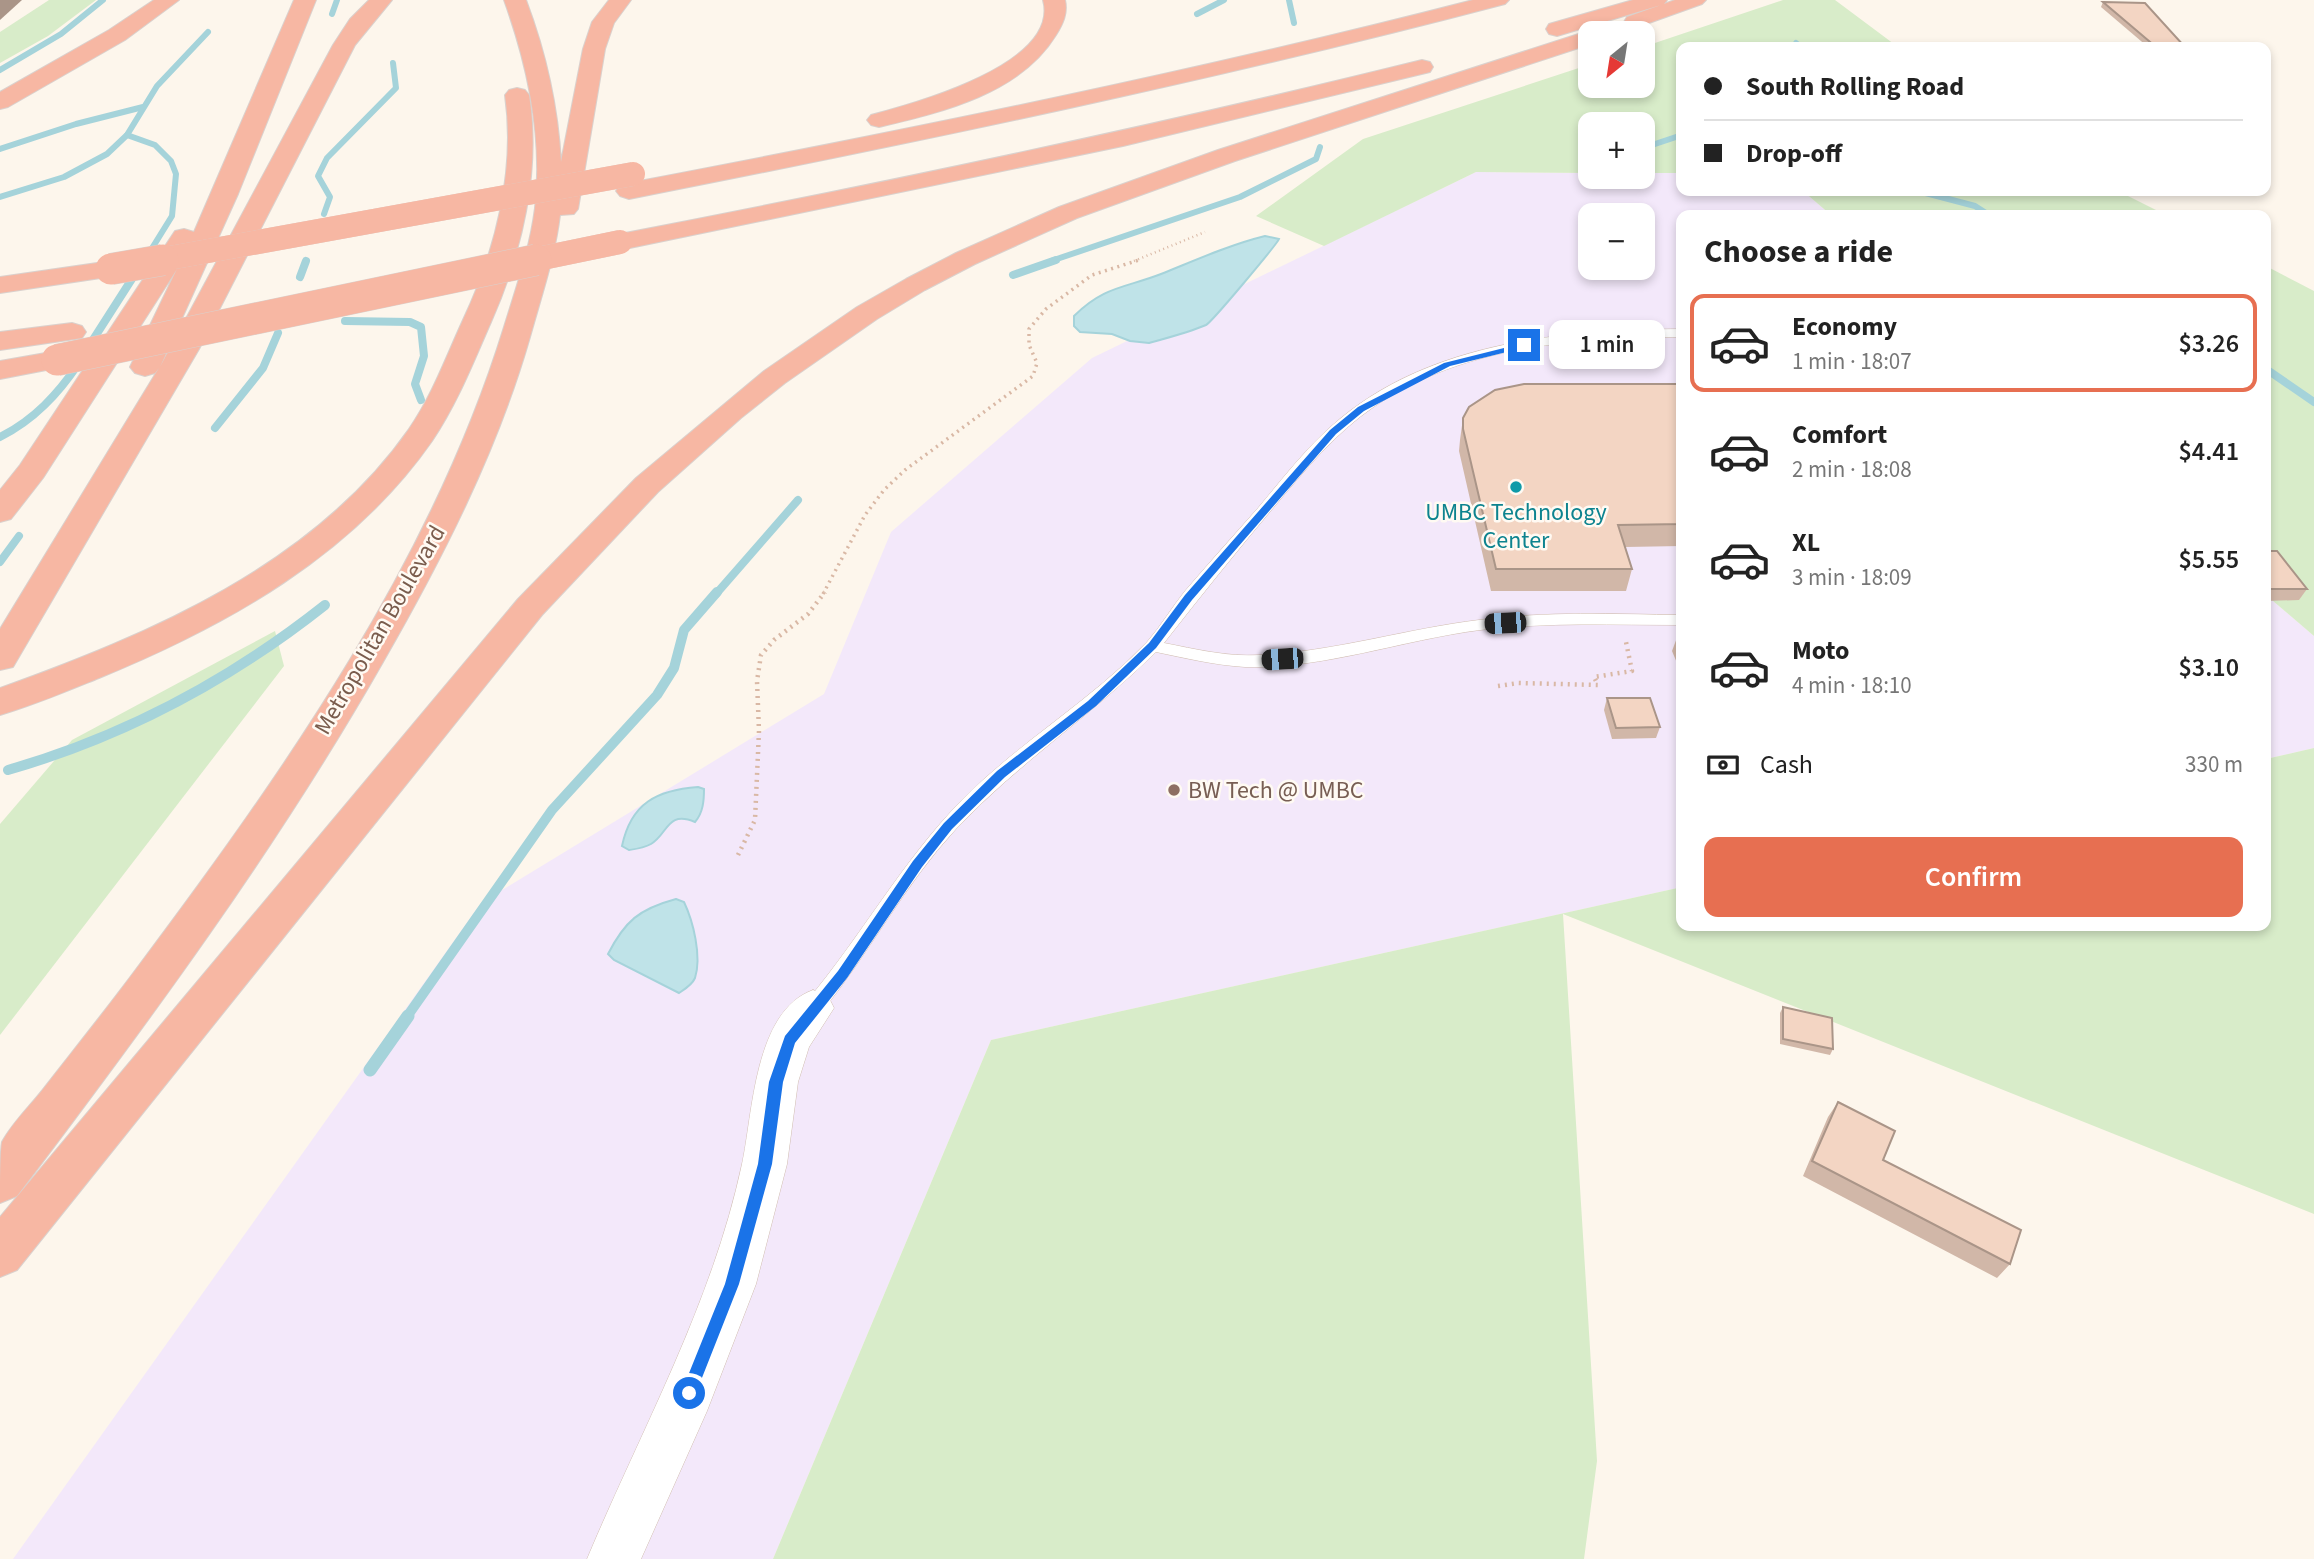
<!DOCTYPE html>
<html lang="en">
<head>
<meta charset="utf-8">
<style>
	:root { --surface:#fff; --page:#f6f6f6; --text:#222; --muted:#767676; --line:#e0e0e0; --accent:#e76f51 }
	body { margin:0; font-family:"Source Sans 3",sans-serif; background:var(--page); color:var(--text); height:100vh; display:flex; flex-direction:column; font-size:26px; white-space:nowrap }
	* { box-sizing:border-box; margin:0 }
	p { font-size:23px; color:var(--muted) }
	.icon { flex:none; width:38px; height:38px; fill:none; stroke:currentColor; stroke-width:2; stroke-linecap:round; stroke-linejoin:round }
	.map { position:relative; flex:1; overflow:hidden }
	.sheet { position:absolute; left:1676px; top:210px; width:595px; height:721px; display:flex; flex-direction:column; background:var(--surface); border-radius:14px; box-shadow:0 4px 10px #0003 }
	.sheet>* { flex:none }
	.guide { position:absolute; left:1676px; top:42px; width:595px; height:154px; border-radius:14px; box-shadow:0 4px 10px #0003; display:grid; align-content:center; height:154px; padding:0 28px; background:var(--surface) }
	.needle { width:46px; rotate:210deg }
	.fabs { position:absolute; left:1578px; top:21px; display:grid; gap:14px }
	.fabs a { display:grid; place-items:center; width:77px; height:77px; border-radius:14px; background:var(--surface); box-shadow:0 4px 10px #0003; font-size:35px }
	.end { position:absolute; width:32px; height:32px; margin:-16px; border:9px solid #1a73e8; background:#fff; box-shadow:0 0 0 4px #fff }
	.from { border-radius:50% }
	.bubble { position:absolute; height:49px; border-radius:14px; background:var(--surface); box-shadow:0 4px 10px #0003; font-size:23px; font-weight:600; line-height:49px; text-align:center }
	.car { position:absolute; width:21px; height:42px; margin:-21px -10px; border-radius:9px; box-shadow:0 0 5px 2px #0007; background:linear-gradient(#222 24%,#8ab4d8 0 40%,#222 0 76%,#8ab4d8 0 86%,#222 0) }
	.guide b { display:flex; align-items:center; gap:24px; height:66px; font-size:26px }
	.guide b+b { border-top:2px solid var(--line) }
	.guide i { width:18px; height:18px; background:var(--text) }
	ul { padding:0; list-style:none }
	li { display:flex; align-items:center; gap:21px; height:98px; margin:0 14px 10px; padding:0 14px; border:4px solid transparent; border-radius:14px }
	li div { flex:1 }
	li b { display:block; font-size:26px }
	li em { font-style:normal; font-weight:600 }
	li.current { border-color:var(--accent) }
	li>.icon { width:63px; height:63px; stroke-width:1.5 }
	h2 { padding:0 28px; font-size:32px; line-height:84px }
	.pay { display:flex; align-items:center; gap:18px; height:77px; padding:0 28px; font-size:26px }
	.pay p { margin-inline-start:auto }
	.cta { display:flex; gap:14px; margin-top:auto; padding:14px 28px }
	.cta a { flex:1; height:80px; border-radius:14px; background:var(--accent); color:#fff; font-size:28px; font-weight:600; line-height:80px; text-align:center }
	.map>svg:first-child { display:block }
	.education { fill:#f3e8fa; fill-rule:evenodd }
	.green { fill:#d8ecc9 }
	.water { fill:#bfe3e8; stroke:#a5d3da; stroke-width:2 }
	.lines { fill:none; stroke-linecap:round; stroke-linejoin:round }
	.stream-far3 { stroke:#a5d3da; stroke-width:6 }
	.stream-far2 { stroke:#a5d3da; stroke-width:8 }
	.stream-far1 { stroke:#a5d3da; stroke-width:10 }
	.stream { stroke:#a5d3da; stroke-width:13 }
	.service-casing { stroke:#d1beb0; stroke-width:1 }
	.minor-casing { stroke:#d1beb0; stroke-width:1 }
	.motorway-casing { stroke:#dad1cd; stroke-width:2 }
	.path-far2 { stroke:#d9b8a5; stroke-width:2.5; stroke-dasharray:1 3.5; stroke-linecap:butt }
	.path-far1 { stroke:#d9b8a5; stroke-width:3.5; stroke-dasharray:2 4.5; stroke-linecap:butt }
	.path { stroke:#d9b8a5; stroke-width:4.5; stroke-dasharray:2 5; stroke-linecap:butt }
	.service { fill:#fff; fill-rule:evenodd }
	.minor { fill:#fff; fill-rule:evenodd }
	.motorway { fill:#f7b7a3; fill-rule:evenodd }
	.motorway-bridge-far1-casing { stroke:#dad1cd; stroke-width:24; stroke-linecap:butt }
	.motorway-bridge-casing { stroke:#dad1cd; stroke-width:32; stroke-linecap:butt }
	.motorway-bridge-far1 { stroke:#f7b7a3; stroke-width:24 }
	.motorway-bridge { stroke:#f7b7a3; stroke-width:31 }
	.wall { fill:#d1b7a8 }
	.shaded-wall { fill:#aa9588 }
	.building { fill:#f3d5c3; stroke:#aa9588; stroke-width:2 }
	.route { fill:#1a73e8 }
	.culture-dot { fill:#0f9aa8; stroke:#fffaf3; stroke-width:2.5 }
	.education-dot { fill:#8d6e63; stroke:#fffaf3; stroke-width:2.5 }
	.labels { text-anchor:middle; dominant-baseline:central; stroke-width:5; stroke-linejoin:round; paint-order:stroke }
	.culture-label { font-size:24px; fill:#0d838f; stroke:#fffaf3 }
	.street-label { font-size:24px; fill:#7a5c4d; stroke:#fffaf3 }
	.education-label { font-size:24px; fill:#785e54; stroke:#fffaf3; text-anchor:start }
</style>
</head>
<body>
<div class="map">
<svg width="2314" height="1559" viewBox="0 0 2314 1559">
	<rect width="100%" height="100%" fill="#fdf6ec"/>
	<g class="education">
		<path d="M1476 172 1591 173V177H1643V173H1682V191H1803L1831 215H1682V887L991 1040 773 1559H13L481 903 824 694 891 532 1092 358ZM1591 215H1643V268H1591Z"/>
		<path d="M2266 595 2314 636V748L2266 759Z"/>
	</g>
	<g class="green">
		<path d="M49 0H96L48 36 0 63V32Z"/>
		<path d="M1783 0H1835L1898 47H1682V173H1643V124H1591V173L1476 172 1324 246 1256 216 1363 139 1591 64V86H1643V47Z"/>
		<path d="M1803 191H2118L2166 215H1831Z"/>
		<path d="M2266 266 2314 291V636L2266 595Z"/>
		<path d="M275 631 284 666 0 1035V824L72 740Z"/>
		<path d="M2314 748V1214L1563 914 1597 1461 1584 1559H773L991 1040 1682 887V926H2266V759Z"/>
	</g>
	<g class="water">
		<path d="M1265 236 1279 239C1277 244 1212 322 1206 325 1190 332 1167 338 1149 343L1130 341 1112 334 1080 332 1074 326V316C1104 286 1125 288 1161 274 1196 260 1229 245 1265 236Z"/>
		<path d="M698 787 704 789C704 801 703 813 695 822 667 810 668 834 651 844 644 848 636 849 629 850L622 846C631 803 657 790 698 787Z"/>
		<path d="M676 899 684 902C693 921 702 956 695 978 692 985 685 989 679 993L614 960 608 954C625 921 639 909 676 899Z"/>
	</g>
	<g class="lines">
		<g class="stream-far3">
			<path d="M1289 0 1294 23"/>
			<path d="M332 14 337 0"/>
			<path d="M1197 14 1224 0"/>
			<path d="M1796 43 1801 47"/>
			<path d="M0 70 61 34 103 0"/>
			<path d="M127 135 155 145 171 161 176 174 172 216 146 258"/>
			<path d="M1649 146 1682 135"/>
			<path d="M0 149 76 124 143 107"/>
			<path d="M1918 191 1975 206 1989 215"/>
			<path d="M0 197 64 177 107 154 127 135 157 86 208 32"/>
			<path d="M324 214 330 197 318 176 327 158 396 88 393 63"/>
			<path d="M1051 261 1240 197 1316 159 1320 147"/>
		</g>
		<g class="stream-far2">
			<path d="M1013 275 1056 260"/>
			<path d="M300 277 306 261"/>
			<path d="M345 321 410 322 421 327 424 356 415 384 421 400"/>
			<path d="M89 346 137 271"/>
			<path d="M2266 369 2314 402"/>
			<path d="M215 428 263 368 278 333"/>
			<path d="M0 437C34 420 58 394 79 363"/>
			<path d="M0 562 19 536"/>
			<path d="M716 594 798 500"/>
		</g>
		<g class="stream-far1">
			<path d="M8 770C126 736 229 681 325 605"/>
			<path d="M406 1018 552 810 657 695 674 668 684 630 717 592"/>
		</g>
		<path class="stream" d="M370 1070 408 1016"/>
		<g class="service-casing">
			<path id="service" d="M1682 329V337C1577 338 1465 345 1375 406 1335 433 1305 470 1274 507 1236 552 1200 597 1164 643 1195 649 1227 657 1259 655 1333 652 1405 629 1479 620 1547 611 1614 614 1682 615V625C1615 625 1547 622 1480 630 1402 640 1324 669 1245 667 1214 665 1185 658 1156 652 1092 715 1017 764 956 829 904 885 868 955 820 1014L813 1016 806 1014 803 1008 806 1002C861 937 902 861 962 800 1019 742 1091 701 1147 642 1161 626 1172 607 1185 591 1209 563 1234 535 1258 508 1279 483 1299 457 1323 434 1417 343 1557 330 1682 329Z"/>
		</g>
		<g class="minor-casing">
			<path id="minor" d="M813 990 828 996 834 1008 809 1047 798 1082 787 1164 756 1284 707 1411 641 1559H587C642 1428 712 1304 742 1164 753 1114 754 1011 813 990Z"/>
		</g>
		<g class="motorway-casing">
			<g id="motorway">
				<path d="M154 0H179L125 40 8 107 0 109V92L109 30Z"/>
				<path d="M294 0H316L238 194 160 367 333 45 350 19 369 0H392L355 45 199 349 13 667 0 670V629L159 368 155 373 145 376 135 373 130 367 177 269 43 478 11 519 0 522V490L20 465 175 231 184 229 194 232Z"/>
				<path d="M504 0H526C546 53 558 106 561 162L583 49 592 22 609 0H631L614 23 605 49 578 209 574 214 560 215C555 257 541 297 530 337 497 452 442 559 383 662 276 850 147 1024 17 1196L0 1203C0 1189 0 1153 2 1142 12 1123 31 1105 44 1088 76 1047 109 1006 140 964 286 769 432 561 504 327 516 288 530 248 535 208 543 138 528 66 504 0Z"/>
				<path d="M1043 0H1065C1068 13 1063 24 1056 35 1020 94 942 112 879 127L871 125 867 120 871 115C913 104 1061 64 1043 0Z"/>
				<path d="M1473 0H1509L1505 4C1216 80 923 141 629 199L620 196 616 191 620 186 629 183C912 129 1194 72 1473 0Z"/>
				<path d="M1633 0H1667L1664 4 1675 0H1706L1702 4 1635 28 1627 27 1624 22 1627 17 1661 5 1557 36 1549 34 1546 29 1549 24Z"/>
				<path d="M1591 30 1599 33H1591V44L1235 161 1077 218 975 264 925 290 877 319 785 383 741 418 658 492 542 615 17 1270 0 1277V1217L518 599 636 478 764 371 857 307 906 279 956 253 1059 207 1218 150Z"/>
				<path d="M1422 60 1430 62 1433 67 1430 72 1123 146 620 250 611 248 607 242 611 236 620 234C889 182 1156 126 1422 60Z"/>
				<path d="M517 88 525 90 529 95C541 171 522 252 491 322 473 363 457 404 432 441 352 556 226 626 99 678 67 691 34 705 0 715V688C150 634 314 565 409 429 432 396 446 357 463 320 495 252 516 171 505 95L509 90Z"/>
				<path d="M111 261 121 263 125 269 121 275 0 293V277Z"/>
				<path d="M72 323 82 326 86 332 82 338 0 350V332Z"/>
				<path d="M57 351 67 354 72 360 67 366 0 379V361Z"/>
			</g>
		</g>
		<path class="path-far2" d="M1134 261 1205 232"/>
		<path class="path-far1" d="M823 594 865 515 884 490 905 470 1033 376 1037 363 1029 345V329L1046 309 1092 275 1139 260"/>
		<g class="path">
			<path d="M1498 686 1518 683 1598 685 1594 677 1632 671 1626 642"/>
			<path d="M738 855 755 820 759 731 757 681 761 655 774 640 808 614 825 592"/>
		</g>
		<use href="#service" class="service"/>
		<use href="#minor" class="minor"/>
		<use href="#motorway" class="motorway"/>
		<g class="motorway-bridge-far1-casing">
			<g id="motorway-bridge-far1">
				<path d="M153 261 633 174"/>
				<path d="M528 261 620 242"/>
			</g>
		</g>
		<g class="motorway-bridge-casing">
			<g id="motorway-bridge">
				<path d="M111 269 163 260"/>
				<path d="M57 360 536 260"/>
			</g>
		</g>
		<use href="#motorway-bridge-far1" class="motorway-bridge-far1"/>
		<use href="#motorway-bridge" class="motorway-bridge"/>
	</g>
	<g class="wall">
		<path d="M2103 2 2185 47H2148L2101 7Z"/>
		<path d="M1682 384V546L1625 547 1632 569 1626 591H1491L1459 451 1460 440 1463 418Z"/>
		<path d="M2266 551 2307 589 2299 600 2266 601Z"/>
		<path d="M1678 635H1682V675L1672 651Z"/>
		<path d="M1607 698 1660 727 1656 738 1612 739 1604 710Z"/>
		<path d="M1783 1007 1833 1049 1830 1055 1780 1044V1013Z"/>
		<path d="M1838 1102 1883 1160 2010 1264 1997 1278 1803 1176 1828 1117Z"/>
	</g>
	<path class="shaded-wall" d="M0 0H22L0 20Z"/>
	<g class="building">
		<path d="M2103 2 2145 3 2185 47H2156Z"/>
		<path d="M1524 384H1682V524L1618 525 1632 569H1496L1463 429V418L1469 407 1495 390Z"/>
		<path d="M2266 551H2277L2307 589H2266Z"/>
		<path d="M1678 635H1682V644Z"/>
		<path d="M1607 698H1650L1660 727 1616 728Z"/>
		<path d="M1783 1007 1832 1018 1833 1049 1783 1039Z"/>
		<path d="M1838 1102 1895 1131 1883 1160 2021 1230 2010 1264 1812 1161Z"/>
	</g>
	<path class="route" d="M1524 343 1527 347 1450 366 1364 411 1336 434 1192 600 1156 648 1096 706 1005 777 952 829 922 867 847 978 795 1043 783 1082 772 1164 739 1284 694 1398 689 1401 684 1398 681 1393 725 1284 758 1164 769 1082 785 1036 838 971 913 861 944 823 997 771 1088 701 1149 643 1185 595 1330 430 1358 407 1444 363Z"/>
	<circle class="culture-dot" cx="1516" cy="487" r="7"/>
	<circle class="education-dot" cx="1174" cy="790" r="7"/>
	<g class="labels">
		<g class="culture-label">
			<text x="1516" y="512">UMBC Technology<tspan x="1516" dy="28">Center</tspan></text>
		</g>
		<g class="street-label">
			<text transform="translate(380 630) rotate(-60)">Metropolitan Boulevard</text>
		</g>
		<g class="education-label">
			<text x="1188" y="790">BW Tech @ UMBC</text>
		</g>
	</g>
</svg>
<div class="fabs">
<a><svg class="needle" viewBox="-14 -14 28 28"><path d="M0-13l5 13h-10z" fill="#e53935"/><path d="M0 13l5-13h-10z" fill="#767676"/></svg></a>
<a>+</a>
<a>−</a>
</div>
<i class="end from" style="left:689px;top:1393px"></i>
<i class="end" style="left:1524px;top:345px"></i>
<div class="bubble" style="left:1549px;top:320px;width:116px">1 min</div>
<i class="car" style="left:1505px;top:623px;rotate:267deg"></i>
<i class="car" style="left:1282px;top:659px;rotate:266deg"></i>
<div class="guide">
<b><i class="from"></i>South Rolling Road</b>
<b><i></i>Drop-off</b>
</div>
<section class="sheet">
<h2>Choose a ride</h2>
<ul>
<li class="current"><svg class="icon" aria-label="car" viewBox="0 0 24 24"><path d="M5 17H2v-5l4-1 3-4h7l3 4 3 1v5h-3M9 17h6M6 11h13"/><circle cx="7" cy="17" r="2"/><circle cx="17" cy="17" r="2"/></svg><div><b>Economy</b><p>1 min · 18:07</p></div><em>$3.26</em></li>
<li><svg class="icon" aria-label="car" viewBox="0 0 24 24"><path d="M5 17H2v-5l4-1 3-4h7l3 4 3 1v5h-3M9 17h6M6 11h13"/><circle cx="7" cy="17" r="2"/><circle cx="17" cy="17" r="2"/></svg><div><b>Comfort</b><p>2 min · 18:08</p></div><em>$4.41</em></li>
<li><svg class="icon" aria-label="car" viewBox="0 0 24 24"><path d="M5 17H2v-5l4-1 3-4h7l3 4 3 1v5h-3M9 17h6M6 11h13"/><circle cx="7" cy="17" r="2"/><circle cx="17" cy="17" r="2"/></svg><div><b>XL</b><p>3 min · 18:09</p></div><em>$5.55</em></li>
<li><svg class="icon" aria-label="car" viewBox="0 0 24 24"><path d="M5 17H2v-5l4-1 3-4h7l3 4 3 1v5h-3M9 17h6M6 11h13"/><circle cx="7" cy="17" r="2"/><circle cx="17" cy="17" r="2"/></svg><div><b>Moto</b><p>4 min · 18:10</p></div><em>$3.10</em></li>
</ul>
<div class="pay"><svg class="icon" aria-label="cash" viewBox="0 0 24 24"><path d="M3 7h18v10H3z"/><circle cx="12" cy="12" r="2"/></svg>Cash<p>330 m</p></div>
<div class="cta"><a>Confirm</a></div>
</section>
</div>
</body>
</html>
